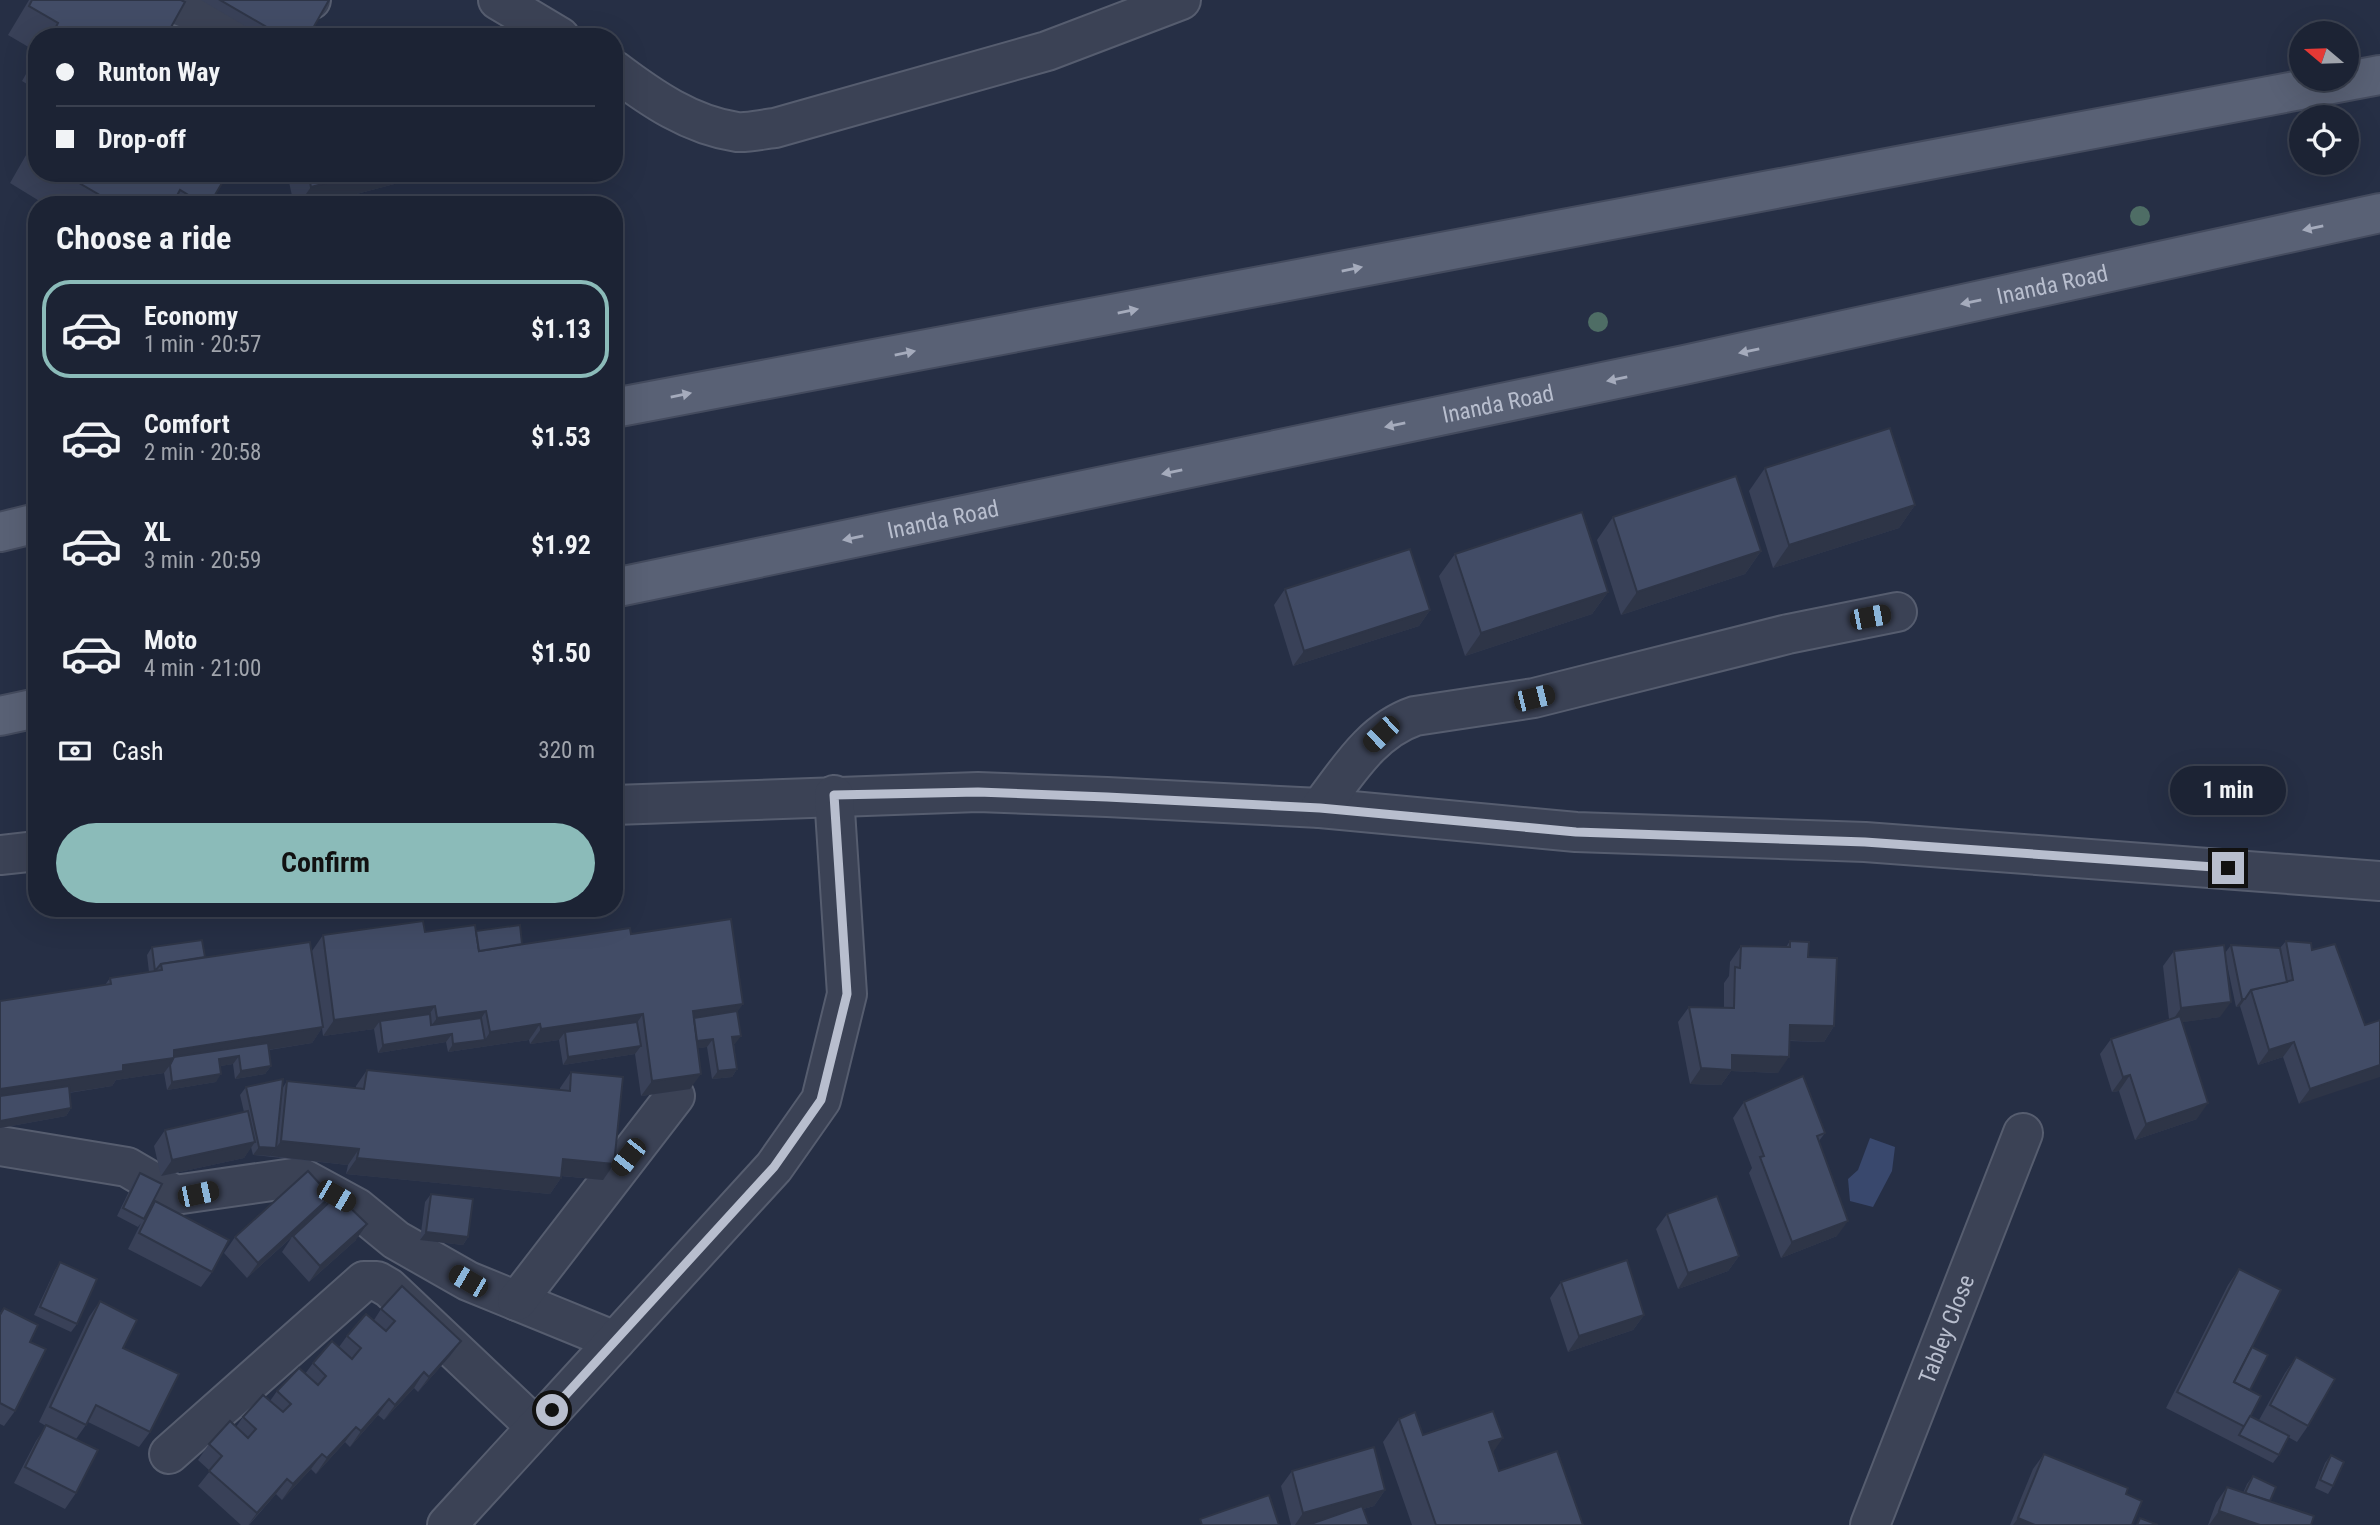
<!DOCTYPE html>
<html lang="en">
<head>
<meta charset="utf-8">
<style>
	:root { --surface:#1c2334; --page:#252b3c; --text:#f1f3f6; --muted:#a0a4ac; --line:#3a404f; --accent:#8bbbb9 }
	body { margin:0; font-family:"Roboto Condensed",sans-serif; background:var(--page); color:var(--text); height:100vh; display:flex; flex-direction:column; font-size:26px; white-space:nowrap }
	* { box-sizing:border-box; margin:0 }
	p { font-size:23px; color:var(--muted) }
	.icon { flex:none; width:38px; height:38px; fill:none; stroke:currentColor; stroke-width:2; stroke-linecap:round; stroke-linejoin:round }
	.map { position:relative; flex:1; overflow:hidden }
	.sheet { position:absolute; left:28px; top:196px; width:595px; height:721px; display:flex; flex-direction:column; background:var(--surface); border-radius:28px; box-shadow:0 7px 28px #0002,0 0 0 2px var(--line) }
	.sheet>* { flex:none }
	.hud { position:absolute; left:28px; top:28px; width:595px; height:154px; border-radius:28px; box-shadow:0 7px 28px #0002,0 0 0 2px var(--line); display:grid; align-content:center; height:154px; padding:0 28px; background:var(--surface) }
	.needle { width:46px; rotate:289deg }
	.controls { position:absolute; left:2289px; top:21px; display:grid; gap:14px }
	.controls a { display:grid; place-items:center; width:70px; height:70px; border-radius:50%; background:var(--surface); box-shadow:0 7px 28px #0002,0 0 0 2px var(--line); font-size:35px }
	.end { position:absolute; width:32px; height:32px; margin:-16px; border:9px solid #b8bece; background:#111; box-shadow:0 0 0 4px #111 }
	.from { border-radius:50% }
	.bubble { position:absolute; height:49px; border-radius:24px; background:var(--surface); box-shadow:0 7px 28px #0002,0 0 0 2px var(--line); font-size:23px; font-weight:700; line-height:49px; text-align:center }
	.car { position:absolute; width:21px; height:42px; margin:-21px -10px; border-radius:9px; box-shadow:0 0 5px 2px #0007; background:linear-gradient(#222 24%,#8ab4d8 0 40%,#222 0 76%,#8ab4d8 0 86%,#222 0) }
	.hud b { display:flex; align-items:center; gap:24px; height:66px; font-size:26px }
	.hud b+b { border-top:2px solid var(--line) }
	.hud i { width:18px; height:18px; background:var(--text) }
	ul { padding:0; list-style:none }
	li { display:flex; align-items:center; gap:21px; height:98px; margin:0 14px 10px; padding:0 14px; border:4px solid transparent; border-radius:28px }
	li div { flex:1 }
	li b { display:block; font-size:26px }
	li em { font-style:normal; font-weight:700 }
	li.on { border-color:var(--accent) }
	li>.icon { width:63px; height:63px; stroke-width:1.5 }
	h2 { padding:0 28px; font-size:32px; line-height:84px }
	.pay { display:flex; align-items:center; gap:18px; height:77px; padding:0 28px; font-size:26px }
	.pay p { margin-inline-start:auto }
	.cta { display:flex; gap:14px; margin-top:auto; padding:14px 28px }
	.cta a { flex:1; height:80px; border-radius:42px; background:var(--accent); color:#111; font-size:28px; font-weight:700; line-height:80px; text-align:center }
	.map>svg:first-child { display:block }
	.water { fill:#39486d }
	.lines { fill:none; stroke-linecap:round; stroke-linejoin:round }
	.minor-casing { stroke:#565d6f; stroke-width:42 }
	.major-casing { stroke:#444b5e; stroke-width:42 }
	.minor { stroke:#3b4255; stroke-width:38 }
	.major { stroke:#596175; stroke-width:38 }
	.tree { fill:#4e6d65 }
	.wall { fill:#394158 }
	.shaded-wall { fill:#2e3547 }
	.building { fill:#424c66; stroke:#2e3547; stroke-width:2 }
	.oneway { fill:#a5abbc }
	.route { stroke:#b8bece; stroke-width:9 }
	.labels { text-anchor:middle; dominant-baseline:central; stroke-width:5; stroke-linejoin:round; paint-order:stroke }
	.street-label { font-size:23px; fill:#b8bece; stroke:#1f273a }
</style>
</head>
<body>
<div class="map">
<svg width="2380" height="1525" viewBox="0 0 2380 1525">
	<rect width="100%" height="100%" fill="#262f45"/>
	<path class="water" d="M1870 1138 1895 1147 1892 1171 1873 1207 1850 1201 1848 1179 1858 1170Z"/>
	<g class="lines">
		<g class="minor-casing">
			<g id="minor">
				<path d="M164 0 206 16H260L311 0"/>
				<path d="M498 0 560 37"/>
				<path d="M614 70C651 98 690 125 737 132 749 133 763 129 775 128L1047 51 1181 0"/>
				<path d="M614 805 978 792 1107 797 1320 808 1576 832 1865 842 2380 881"/>
				<path d="M1320 808C1347 773 1371 731 1415 716L1534 698 1788 634 1897 612"/>
				<path d="M0 855 37 851"/>
				<path d="M0 1146 127 1167 175 1195 300 1177 357 1208 396 1240 468 1281 615 1341"/>
				<path d="M517 1301 675 1096"/>
				<path d="M169 1454 364 1281H377L389 1288 536 1427"/>
				<path d="M447 1525 774 1167 821 1100 847 994 834 795"/>
				<path id="s1" d="M1870 1525 2023 1133"/>
			</g>
		</g>
		<g class="major-casing">
			<g id="major">
				<path d="M614 408 2380 75"/>
				<path d="M0 532 37 523"/>
				<path id="s2" d="M614 588 1684 365 2380 213"/>
				<path d="M0 716 37 708"/>
			</g>
		</g>
		<use href="#minor" class="minor"/>
		<use href="#major" class="major"/>
	</g>
	<g class="tree">
		<circle cx="2140" cy="216" r="10"/>
		<circle cx="1598" cy="322" r="10"/>
	</g>
	<g class="wall">
		<path d="M29 0H184L170 29 182 37H37V52L8 35Z"/>
		<path d="M201 0H329L308 37H264Z"/>
		<path d="M37 55V90L22 81Z"/>
		<path d="M37 136V173H228L209 205H46L10 183Z"/>
		<path d="M287 173H436L315 205H294Z"/>
		<path d="M1765 468 1915 505 1899 528 1773 568 1749 491Z"/>
		<path d="M1613 517 1761 551 1745 574 1621 615 1597 540Z"/>
		<path d="M1455 554 1608 592 1592 614 1465 656 1439 576Z"/>
		<path d="M1285 589 1430 610 1419 626 1293 666 1274 605Z"/>
		<path d="M476 931 522 944 631 934 743 1004 737 1011 735 1044H734L737 1069 732 1077 712 1079 707 1047 698 1048 690 1089 641 1096 635 1054 563 1065 559 1040 530 1044 529 1040 448 1052 446 1042 378 1053 374 1029 323 1036 322 1028 312 1043 269 1050 271 1066 265 1074 235 1079 233 1064 220 1066 216 1082 167 1090 164 1073 116 1080 112 1086 69 1093 71 1108 66 1116 0 1128V1001L105 985 110 978 149 972 147 955 152 947 205 957 312 951 323 935Z"/>
		<path d="M1790 941 1808 957 1834 1026 1824 1042 1789 1041 1778 1073 1731 1071 1721 1085 1690 1084 1678 1022 1689 1007H1724V983L1729 976 1730 962 1741 946 1786 947Z"/>
		<path d="M2286 941 2312 950 2365 1025 2299 1104 2283 1057 2258 1065 2240 1006 2236 1007 2225 955 2220 1017 2182 1022 2197 1119 2135 1140 2119 1091 2112 1092 2100 1054 2111 1039 2169 1019 2163 966 2174 951 2225 953 2231 945 2280 948Z"/>
		<path d="M367 1070 560 1090V1088L571 1072 614 1164 603 1180 561 1176V1178L550 1194 346 1174 348 1165 253 1155 251 1147 244 1158 161 1176 154 1146 165 1130 244 1112 240 1095 246 1087 282 1089 287 1081 356 1088V1086Z"/>
		<path d="M1744 1102 1825 1133 1819 1141 1837 1236 1781 1258 1749 1173 1752 1168 1733 1118Z"/>
		<path d="M140 1173 147 1213 155 1201 212 1272 201 1287 128 1249 141 1223 138 1227 117 1216 134 1181Z"/>
		<path d="M431 1194 468 1237 463 1245 420 1240 425 1202Z"/>
		<path d="M331 1196 322 1209 356 1240 309 1282 282 1252 292 1237 247 1278 224 1253 235 1237Z"/>
		<path d="M1667 1214 1739 1256 1728 1271 1678 1289 1656 1229Z"/>
		<path d="M60 1262 77 1324 71 1332 34 1315 55 1270Z"/>
		<path d="M2239 1269 2252 1347 2250 1390V1416L2259 1420 2285 1373 2296 1357 2308 1426 2297 1442 2288 1437 2279 1455 2273 1463 2166 1408 2228 1285Z"/>
		<path d="M1561 1282 1644 1315 1633 1330 1568 1352 1550 1298Z"/>
		<path d="M100 1301 123 1348 150 1432 139 1447 88 1422 76 1439V1493L65 1509 14 1483 36 1441 46 1426 39 1422 89 1317Z"/>
		<path d="M4 1308 30 1342 15 1411 4 1426 0 1424V1313Z"/>
		<path d="M381 1309 461 1341 450 1356 418 1392 414 1388 384 1420 378 1415 350 1447 345 1442 316 1474 311 1469 282 1500 276 1494 249 1525H241L198 1486 210 1471 198 1460 209 1444 236 1427 243 1417 270 1401 277 1391 305 1374 313 1363 339 1347 347 1336 374 1320Z"/>
		<path d="M1399 1419 1423 1435 1493 1453 1499 1471 1583 1525H1412L1383 1442Z"/>
		<path d="M2044 1454 2126 1494 2132 1525H2010L2033 1469Z"/>
		<path d="M2331 1455 2333 1486 2328 1494 2315 1488 2325 1463Z"/>
		<path d="M1292 1471 1385 1490 1374 1506 1306 1525H1291L1281 1486Z"/>
		<path d="M2253 1476 2270 1501 2311 1525H2208L2216 1503 2227 1487 2243 1493 2247 1484Z"/>
	</g>
	<g class="shaded-wall">
		<path d="M364 173H436L315 205H298L311 187Z"/>
		<path d="M1915 505 1899 528 1773 568 1789 545Z"/>
		<path d="M1761 551 1745 574 1621 615 1637 592Z"/>
		<path d="M1608 592 1592 614 1465 656 1481 633Z"/>
		<path d="M1430 610 1419 626 1293 666 1304 651Z"/>
		<path d="M2242 999H2245L2240 1006 2236 1007Z"/>
		<path d="M2231 1002 2220 1017 2170 1024 2181 1008Z"/>
		<path d="M743 1004 732 1019 688 1026 693 1011Z"/>
		<path d="M435 1006 424 1022 380 1021 374 1029 323 1036 334 1020Z"/>
		<path d="M486 1011 476 1026 426 1033 437 1018Z"/>
		<path d="M643 1014 632 1030 565 1032 559 1040 530 1044 541 1029Z"/>
		<path d="M540 1024 529 1040 448 1052 453 1044 485 1040 490 1032Z"/>
		<path d="M1790 1025 1834 1026 1824 1042 1779 1040Z"/>
		<path d="M323 1027 312 1043 170 1065 164 1073 116 1080 112 1086 0 1103V1089L123 1065 174 1050Z"/>
		<path d="M452 1034 446 1042 378 1053 383 1045Z"/>
		<path d="M741 1036 735 1044 727 1045 732 1037Z"/>
		<path d="M713 1039 707 1047 685 1050 690 1042Z"/>
		<path d="M2294 1042 2283 1057 2258 1065 2269 1050Z"/>
		<path d="M641 1046 635 1054 563 1065 568 1057Z"/>
		<path d="M1732 1055 1789 1057 1778 1073 1731 1071 1721 1085 1690 1084 1701 1068Z"/>
		<path d="M239 1056 233 1064 214 1067 219 1059Z"/>
		<path d="M2380 1065V1077L2299 1104 2310 1089Z"/>
		<path d="M271 1066 265 1074 235 1079 241 1071Z"/>
		<path d="M737 1069 732 1077 712 1079 718 1071Z"/>
		<path d="M221 1074 216 1082 167 1090 172 1082Z"/>
		<path d="M701 1074 690 1089 641 1096 652 1081Z"/>
		<path d="M2130 1075 2119 1091 2112 1092 2123 1077Z"/>
		<path d="M2208 1103 2197 1119 2135 1140 2146 1124Z"/>
		<path d="M71 1108 66 1116 0 1128V1121Z"/>
		<path d="M281 1141 359 1149 348 1165 270 1156Z"/>
		<path d="M255 1142 244 1158 161 1176 172 1160Z"/>
		<path d="M259 1147 276 1148 270 1156 253 1155Z"/>
		<path d="M357 1158 561 1178 550 1194 346 1174Z"/>
		<path d="M563 1159 614 1164 603 1180 552 1175Z"/>
		<path d="M331 1196 320 1211 247 1278 258 1263Z"/>
		<path d="M1848 1221 1837 1236 1781 1258 1792 1242Z"/>
		<path d="M367 1224 356 1240 309 1282 320 1266Z"/>
		<path d="M426 1232 468 1237 463 1245 420 1240Z"/>
		<path d="M1739 1256 1728 1271 1678 1289 1688 1273Z"/>
		<path d="M1644 1315 1633 1330 1568 1352 1579 1336Z"/>
		<path d="M461 1341 450 1356 418 1392 429 1377Z"/>
		<path d="M424 1372 414 1388 384 1420 395 1405Z"/>
		<path d="M389 1399 378 1415 350 1447 361 1431Z"/>
		<path d="M356 1427 345 1442 316 1474 327 1458Z"/>
		<path d="M1503 1438 1487 1461 1489 1442Z"/>
		<path d="M322 1454 311 1469 282 1500 293 1484Z"/>
		<path d="M287 1479 276 1494 248 1525 257 1513Z"/>
		<path d="M1385 1490 1374 1506 1306 1525H1295L1303 1513Z"/>
		<path d="M2219 1511 2260 1525H2209Z"/>
		<path d="M2018 1518 2035 1525H2013Z"/>
	</g>
	<g class="building">
		<path d="M32 0H181L185 2 170 29 182 37H51L58 23 29 6Z"/>
		<path d="M220 0H329L308 37H284Z"/>
		<path d="M474 27 490 37H468Z"/>
		<path d="M37 143V158L30 154Z"/>
		<path d="M62 173H228L209 205H205L180 190 172 205H117Z"/>
		<path d="M308 173H364L311 187Z"/>
		<path d="M1890 428 1915 505 1789 545 1765 468Z"/>
		<path d="M1736 476 1761 551 1637 592 1613 517Z"/>
		<path d="M1582 512 1608 592 1481 633 1455 554Z"/>
		<path d="M1410 549 1430 610 1304 651 1285 589Z"/>
		<path d="M731 919 743 1004 693 1011 701 1074 652 1081 643 1014 541 1029 540 1024 490 1032 486 1011 437 1018 435 1006 334 1020 323 935 423 921 425 932 475 925 479 951 630 928 631 934Z"/>
		<path d="M520 925 522 944 479 951 476 931Z"/>
		<path d="M202 940 205 957 161 964 155 971 152 947Z"/>
		<path d="M1790 941 1809 942 1808 957 1837 958 1834 1026 1790 1025 1789 1057 1732 1055V1070L1701 1068 1689 1007 1734 1008 1735 967 1740 968 1741 946 1790 947Z"/>
		<path d="M2286 941 2311 943 2312 950 2335 944 2365 1025 2380 1020V1065L2310 1089 2294 1042 2269 1050 2251 990 2293 980Z"/>
		<path d="M310 942 323 1027 174 1050V1058L123 1065V1071L0 1089V1001L111 984 110 978 162 970 161 964Z"/>
		<path d="M2224 945 2231 1002 2181 1008 2174 951Z"/>
		<path d="M2231 945 2280 948 2287 982 2251 990 2245 999H2242Z"/>
		<path d="M737 1011 741 1036 732 1037 737 1069 718 1071 713 1039 697 1041 694 1018Z"/>
		<path d="M430 1014 431 1025 481 1018 485 1040 453 1044 452 1034 383 1045 380 1021Z"/>
		<path d="M2180 1016 2208 1103 2146 1124 2130 1075 2123 1077 2111 1039Z"/>
		<path d="M637 1022 641 1046 568 1057 565 1032Z"/>
		<path d="M268 1043 271 1066 241 1071 239 1056 219 1059 221 1074 172 1082 170 1065 174 1057Z"/>
		<path d="M367 1070 570 1091 571 1072 623 1077 614 1164 563 1159 561 1178 357 1158 359 1149 281 1141 287 1081 364 1089Z"/>
		<path d="M1803 1076 1825 1133 1817 1136 1848 1221 1792 1242 1760 1157 1764 1156 1744 1102Z"/>
		<path d="M283 1079 276 1148 259 1147 246 1087Z"/>
		<path d="M69 1086 71 1108 0 1121V1096Z"/>
		<path d="M248 1111 255 1142 172 1160 165 1130Z"/>
		<path d="M308 1171 331 1196 258 1263 235 1237Z"/>
		<path d="M140 1173 162 1184 144 1219 123 1208Z"/>
		<path d="M431 1194 473 1199 468 1237 426 1232Z"/>
		<path d="M337 1195 367 1224 320 1266 293 1236Z"/>
		<path d="M1717 1196 1739 1256 1688 1273 1667 1214Z"/>
		<path d="M155 1201 229 1240 212 1272 139 1233Z"/>
		<path d="M1627 1260 1644 1315 1579 1336 1561 1282Z"/>
		<path d="M60 1262 97 1279 77 1324 40 1307Z"/>
		<path d="M2239 1269 2281 1290 2234 1382 2261 1396 2245 1427 2177 1392Z"/>
		<path d="M402 1286 461 1341 429 1377 424 1372 395 1405 389 1399 361 1431 356 1427 327 1458 322 1454 293 1484 287 1479 257 1513 209 1471 222 1456 209 1444 230 1421 248 1438 256 1429 243 1417 263 1395 283 1412 291 1404 277 1391 299 1368 318 1385 326 1376 313 1363 332 1341 352 1359 361 1348 347 1336 366 1314 386 1331 395 1321 381 1309Z"/>
		<path d="M100 1301 137 1320 123 1348 179 1374 150 1432 96 1405 86 1425 50 1407Z"/>
		<path d="M4 1308 38 1325 30 1342 46 1349 15 1411 0 1403V1315Z"/>
		<path d="M2252 1347 2268 1355 2250 1390 2234 1382Z"/>
		<path d="M2296 1357 2335 1379 2308 1426 2270 1405Z"/>
		<path d="M1493 1411 1503 1438 1489 1442 1499 1471 1557 1451 1583 1525H1436L1399 1419 1415 1412 1423 1435Z"/>
		<path d="M2250 1416 2289 1436 2279 1455 2239 1435Z"/>
		<path d="M46 1425 98 1450 76 1493 25 1467Z"/>
		<path d="M1374 1447 1385 1490 1303 1513 1292 1471Z"/>
		<path d="M2044 1454 2128 1488 2126 1494 2142 1501 2132 1525H2035L2018 1518Z"/>
		<path d="M2331 1455 2344 1462 2333 1486 2320 1480Z"/>
		<path d="M2253 1476 2276 1487 2270 1501 2245 1493Z"/>
		<path d="M2227 1487 2314 1516 2311 1525H2260L2219 1511Z"/>
		<path d="M1269 1495 1279 1525H1202L1200 1519Z"/>
		<path d="M1362 1506 1369 1525H1308Z"/>
		<path d="M2140 1518 2158 1525H2137Z"/>
	</g>
	<defs><path id="oneway-solid" d="M-6-.8H1V-3.2L6.5 0L1 3.2V.8H-6Z" transform="scale(1.75)"/></defs>
	<g class="oneway">
		<use href="#oneway-solid" transform="translate(2313 228) rotate(168)"/>
		<use href="#oneway-solid" transform="translate(1352 269) rotate(-11)"/>
		<use href="#oneway-solid" transform="translate(1971 302) rotate(168)"/>
		<use href="#oneway-solid" transform="translate(1128 311) rotate(-11)"/>
		<use href="#oneway-solid" transform="translate(1749 351) rotate(168)"/>
		<use href="#oneway-solid" transform="translate(905 353) rotate(-11)"/>
		<use href="#oneway-solid" transform="translate(1617 379) rotate(168)"/>
		<use href="#oneway-solid" transform="translate(681 395) rotate(-11)"/>
		<use href="#oneway-solid" transform="translate(1395 425) rotate(168)"/>
		<use href="#oneway-solid" transform="translate(1172 472) rotate(168)"/>
		<use href="#oneway-solid" transform="translate(853 538) rotate(168)"/>
	</g>
	<g class="lines">
		<path class="route" d="M552 1410 774 1167 821 1100 847 994 834 795 978 792 1107 797 1320 808 1576 832 1865 842 2228 868"/>
	</g>
	<g class="labels">
		<g class="street-label">
			<text stroke="none"><textPath href="#s2" startOffset="1470">Inanda Road</textPath></text>
			<text stroke="none"><textPath href="#s2" startOffset="903">Inanda Road</textPath></text>
			<text stroke="none"><textPath href="#s2" startOffset="336">Inanda Road</textPath></text>
			<text stroke="none"><textPath href="#s1" startOffset="210">Tabley Close</textPath></text>
		</g>
	</g>
</svg>
<div class="controls">
<a><svg class="needle" viewBox="-14 -14 28 28"><path d="M0-13l5 13h-10z" fill="#e53935"/><path d="M0 13l5-13h-10z" fill="#a0a4ac"/></svg></a>
<a><svg class="icon" aria-label="locate" viewBox="0 0 24 24"><circle cx="12" cy="12" r="6"/><path d="M12 2v4M12 18v4M2 12h4M18 12h4"/></svg></a>
</div>
<i class="end from" style="left:552px;top:1410px"></i>
<i class="end" style="left:2228px;top:868px"></i>
<div class="bubble" style="left:2170px;top:766px;width:116px">1 min</div>
<i class="car" style="left:1870px;top:617px;rotate:79deg"></i>
<i class="car" style="left:1534px;top:698px;rotate:76deg"></i>
<i class="car" style="left:1381px;top:734px;rotate:226deg"></i>
<i class="car" style="left:628px;top:1157px;rotate:218deg"></i>
<i class="car" style="left:198px;top:1194px;rotate:78deg"></i>
<i class="car" style="left:336px;top:1196px;rotate:120deg"></i>
<i class="car" style="left:468px;top:1281px;rotate:300deg"></i>
<div class="hud">
<b><i class="from"></i>Runton Way</b>
<b><i></i>Drop-off</b>
</div>
<section class="sheet">
<h2>Choose a ride</h2>
<ul>
<li class="on"><svg class="icon" aria-label="car" viewBox="0 0 24 24"><path d="M5 17H2v-5l4-1 3-4h7l3 4 3 1v5h-3M9 17h6M6 11h13"/><circle cx="7" cy="17" r="2"/><circle cx="17" cy="17" r="2"/></svg><div><b>Economy</b><p>1 min · 20:57</p></div><em>$1.13</em></li>
<li><svg class="icon" aria-label="car" viewBox="0 0 24 24"><path d="M5 17H2v-5l4-1 3-4h7l3 4 3 1v5h-3M9 17h6M6 11h13"/><circle cx="7" cy="17" r="2"/><circle cx="17" cy="17" r="2"/></svg><div><b>Comfort</b><p>2 min · 20:58</p></div><em>$1.53</em></li>
<li><svg class="icon" aria-label="car" viewBox="0 0 24 24"><path d="M5 17H2v-5l4-1 3-4h7l3 4 3 1v5h-3M9 17h6M6 11h13"/><circle cx="7" cy="17" r="2"/><circle cx="17" cy="17" r="2"/></svg><div><b>XL</b><p>3 min · 20:59</p></div><em>$1.92</em></li>
<li><svg class="icon" aria-label="car" viewBox="0 0 24 24"><path d="M5 17H2v-5l4-1 3-4h7l3 4 3 1v5h-3M9 17h6M6 11h13"/><circle cx="7" cy="17" r="2"/><circle cx="17" cy="17" r="2"/></svg><div><b>Moto</b><p>4 min · 21:00</p></div><em>$1.50</em></li>
</ul>
<div class="pay"><svg class="icon" aria-label="cash" viewBox="0 0 24 24"><path d="M3 7h18v10H3z"/><circle cx="12" cy="12" r="2"/></svg>Cash<p>320 m</p></div>
<div class="cta"><a>Confirm</a></div>
</section>
</div>
</body>
</html>
